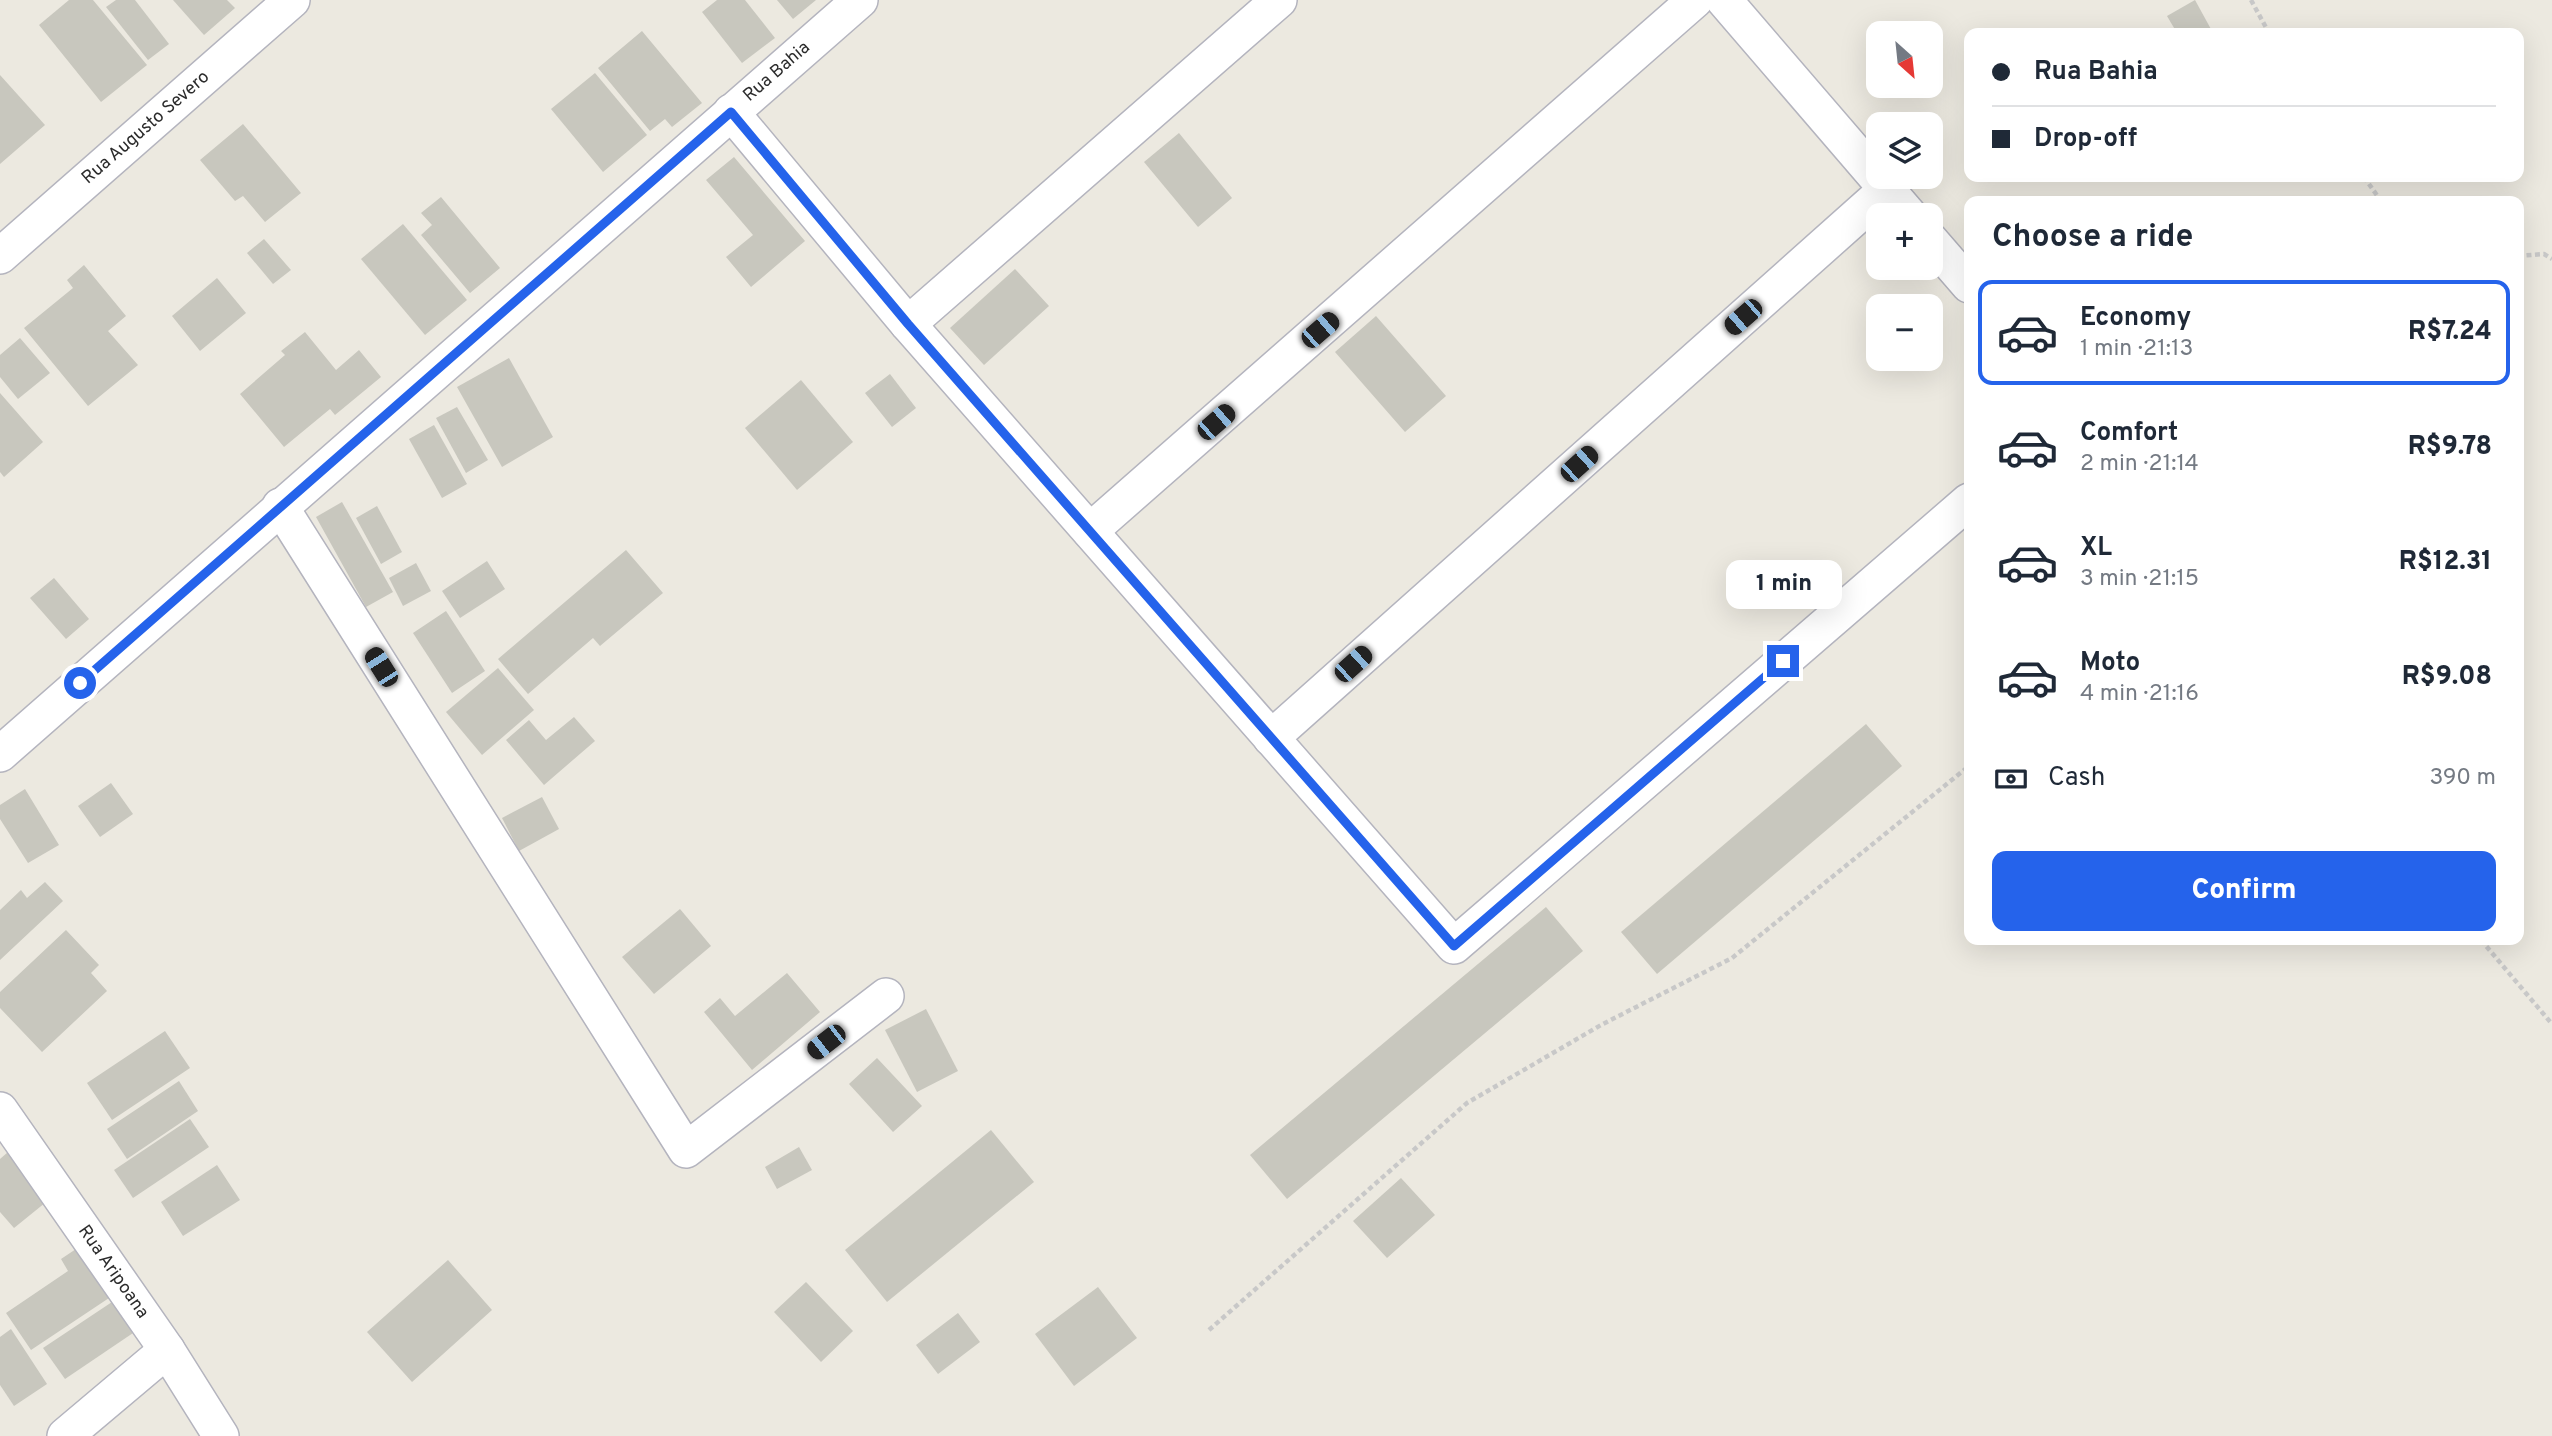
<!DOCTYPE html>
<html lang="en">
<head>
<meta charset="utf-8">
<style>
	:root { --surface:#fff; --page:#f2f2f3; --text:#1f2937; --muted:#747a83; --line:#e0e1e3; --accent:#2563eb }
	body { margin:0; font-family:Overpass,sans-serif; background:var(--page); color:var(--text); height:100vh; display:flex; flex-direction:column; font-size:26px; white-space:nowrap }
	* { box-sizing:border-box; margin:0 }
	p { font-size:23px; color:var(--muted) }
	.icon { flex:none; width:38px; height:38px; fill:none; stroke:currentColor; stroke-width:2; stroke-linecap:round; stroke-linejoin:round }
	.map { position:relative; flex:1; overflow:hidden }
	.drawer { position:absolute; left:1964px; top:196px; width:560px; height:749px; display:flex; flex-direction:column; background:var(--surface); border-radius:14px; box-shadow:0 7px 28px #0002 }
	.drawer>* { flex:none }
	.top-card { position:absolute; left:1964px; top:28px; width:560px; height:154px; border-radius:14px; box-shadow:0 7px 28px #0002; display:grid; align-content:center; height:154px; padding:0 28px; background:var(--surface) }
	.needle { width:46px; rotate:153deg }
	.controls { position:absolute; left:1866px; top:21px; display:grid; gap:14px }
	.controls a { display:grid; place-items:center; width:77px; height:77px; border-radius:14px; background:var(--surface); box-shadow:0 7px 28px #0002; font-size:35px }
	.end { position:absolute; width:32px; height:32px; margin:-16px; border:9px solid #2563eb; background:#fff; box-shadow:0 0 0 4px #fff }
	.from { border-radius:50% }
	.bubble { position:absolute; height:49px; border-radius:14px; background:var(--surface); box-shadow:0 7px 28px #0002; font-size:23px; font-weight:800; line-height:49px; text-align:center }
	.car { position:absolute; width:21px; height:42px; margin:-21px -10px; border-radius:9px; box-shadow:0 0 5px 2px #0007; background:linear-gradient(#222 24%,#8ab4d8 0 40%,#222 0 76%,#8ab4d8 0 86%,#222 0) }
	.top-card b { display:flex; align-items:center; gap:24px; height:66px; font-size:26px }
	.top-card b+b { border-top:2px solid var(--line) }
	.top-card i { width:18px; height:18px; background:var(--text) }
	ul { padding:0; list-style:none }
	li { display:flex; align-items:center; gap:21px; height:105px; margin:0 14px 10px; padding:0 14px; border:4px solid transparent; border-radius:14px }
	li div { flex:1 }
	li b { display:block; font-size:26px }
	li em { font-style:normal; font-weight:800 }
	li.current { border-color:var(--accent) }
	li>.icon { width:63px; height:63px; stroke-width:1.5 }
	h2 { padding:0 28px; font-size:32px; line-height:84px }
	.pay { display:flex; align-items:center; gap:18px; height:77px; padding:0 28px; font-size:26px }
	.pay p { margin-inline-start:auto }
	.action { display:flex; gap:14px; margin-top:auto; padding:14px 28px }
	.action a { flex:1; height:80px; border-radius:14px; background:var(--accent); color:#fff; font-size:28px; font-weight:800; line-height:80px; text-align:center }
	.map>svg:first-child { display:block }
	.building { fill:#c8c7be }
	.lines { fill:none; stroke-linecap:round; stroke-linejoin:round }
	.minor-casing { stroke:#b4b4be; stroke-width:38 }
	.path { stroke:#c8c8c8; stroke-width:4.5; stroke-dasharray:5 3.5; stroke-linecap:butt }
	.minor { stroke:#fff; stroke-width:35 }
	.route { stroke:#2563eb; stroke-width:9 }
	.labels { text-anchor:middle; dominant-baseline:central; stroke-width:5; stroke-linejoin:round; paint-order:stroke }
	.street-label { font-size:18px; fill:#2c2c2c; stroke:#fff }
</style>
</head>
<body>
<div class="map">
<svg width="2552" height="1436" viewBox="0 0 2552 1436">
	<rect width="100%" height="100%" fill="#ece9e0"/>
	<g class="building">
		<path d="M69 0H93L147 65 101 102 39 25Z"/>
		<path d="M116 0H135L169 44 148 60 106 7Z"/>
		<path d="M173 0H227L235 8 204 35Z"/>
		<path d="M717 0H745L775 38 742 63 702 12Z"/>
		<path d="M777 0H816L793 19Z"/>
		<path d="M2195 0 2212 31 2177 33 2167 16Z"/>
		<path d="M642 31 702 103 672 127 665 119 650 131 598 68Z"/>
		<path d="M595 73 647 135 603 172 551 109Z"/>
		<path d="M0 75 45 125 0 164Z"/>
		<path d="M243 124 301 193 265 222 243 196 235 201 200 160Z"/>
		<path d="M1179 133 1232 198 1198 227 1144 162Z"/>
		<path d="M734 157 805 241 751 287 726 257 753 235 706 180Z"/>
		<path d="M441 197 500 268 470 293 421 235 432 225 421 213Z"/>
		<path d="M403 224 467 300 425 335 361 259Z"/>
		<path d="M264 239 291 270 273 284 247 253Z"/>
		<path d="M84 265 126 316 108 331 138 365 88 406 24 328 73 288 67 280Z"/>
		<path d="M1015 269 1049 306 984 365 950 328Z"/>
		<path d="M217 278 246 313 200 351 172 316Z"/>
		<path d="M1376 316 1446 396 1405 432 1335 352Z"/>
		<path d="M305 332 336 370 359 350 381 377 335 415 330 409 284 447 240 394 285 355 281 351Z"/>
		<path d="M20 338 50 373 18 399 0 377V355Z"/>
		<path d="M509 358 553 437 502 467 457 387Z"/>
		<path d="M890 374 916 408 892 427 865 393Z"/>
		<path d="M801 380 853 442 797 490 745 428Z"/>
		<path d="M0 393 43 442 4 477 0 472Z"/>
		<path d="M457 407 488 460 466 473 436 418Z"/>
		<path d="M434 425 467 484 442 498 409 439Z"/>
		<path d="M342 502 393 592 366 607 316 517Z"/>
		<path d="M377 506 402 552 381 564 356 518Z"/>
		<path d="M626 550 663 593 600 646 593 638 528 694 498 659Z"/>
		<path d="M487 561 505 589 460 618 442 591Z"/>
		<path d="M416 563 431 591 403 606 389 578Z"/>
		<path d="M54 578 89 619 66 639 30 598Z"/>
		<path d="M446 611 485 671 452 693 413 633Z"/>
		<path d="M498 668 534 710 482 755 446 712Z"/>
		<path d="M574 717 595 741 544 785 506 740 529 720 546 740Z"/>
		<path d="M1866 724 1902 766 1657 974 1621 932Z"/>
		<path d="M111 783 133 814 100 837 78 806Z"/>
		<path d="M25 789 59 845 28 863 0 819V805Z"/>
		<path d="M542 797 559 829 519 851 502 818Z"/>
		<path d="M45 882 63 901 0 960V910L21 890 27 898Z"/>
		<path d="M1546 907 1583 951 1287 1199 1250 1155Z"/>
		<path d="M680 909 711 946 654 994 622 957Z"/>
		<path d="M66 930 99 965 91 973 107 991 42 1052 0 1008V992Z"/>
		<path d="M787 973 820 1012 752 1070 704 1012 720 998 735 1016Z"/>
		<path d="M926 1009 958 1071 917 1092 885 1030Z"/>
		<path d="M165 1031 190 1068 112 1120 87 1083Z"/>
		<path d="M877 1058 922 1106 893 1132 849 1084Z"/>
		<path d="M179 1081 198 1111 127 1159 107 1129Z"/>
		<path d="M190 1119 209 1147 133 1198 114 1170Z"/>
		<path d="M991 1130 1034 1182 887 1302 845 1250Z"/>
		<path d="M15 1146 56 1194 14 1228 0 1212V1159Z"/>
		<path d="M799 1147 812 1170 777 1189 765 1167Z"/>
		<path d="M217 1165 240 1200 183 1236 161 1202Z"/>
		<path d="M1401 1178 1435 1215 1387 1258 1353 1221Z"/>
		<path d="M79 1247 112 1296 31 1350 6 1313 68 1271 61 1259Z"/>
		<path d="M448 1260 492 1310 412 1382 367 1332Z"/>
		<path d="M806 1282 853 1331 821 1362 774 1312Z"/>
		<path d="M1098 1287 1137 1338 1074 1386 1035 1334Z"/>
		<path d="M115 1300 136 1331 65 1379 43 1348Z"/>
		<path d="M958 1313 980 1342 938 1374 916 1345Z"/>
		<path d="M11 1329 47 1384 14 1406 0 1385V1337Z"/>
	</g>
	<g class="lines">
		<g class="minor-casing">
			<g id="minor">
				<path d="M1724 0 1909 215"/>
				<path d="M731 112 908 324 1454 946 1969 501"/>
				<path d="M1930 240 1969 285"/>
				<path d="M0 256 292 0"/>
				<path d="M908 324 1279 0"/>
				<path d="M280 506 686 1150 886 996"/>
				<path d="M1090 531 1695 0"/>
				<path d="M1271 738 1887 189"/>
				<path d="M0 754 860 0"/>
				<path d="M0 1110 167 1350 221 1436"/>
				<path d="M65 1436 167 1350"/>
			</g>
		</g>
		<g class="path">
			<path d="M2251 0 2269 33"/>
			<path d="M2364 177 2381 201"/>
			<path d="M2518 256 2544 254 2552 259"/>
			<path d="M2481 940 2552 1024"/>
			<path d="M1209 1330 1467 1103 1601 1025 1732 958 1969 766"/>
		</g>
		<use href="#minor" class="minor"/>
	</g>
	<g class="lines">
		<path class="route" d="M80 683 731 112 908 324 1454 946 1783 661"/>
	</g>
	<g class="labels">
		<g class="street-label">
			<text transform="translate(777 72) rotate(-41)">Rua Bahia</text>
			<text transform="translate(146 128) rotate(-41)">Rua Augusto Severo</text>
			<text transform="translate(113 1272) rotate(55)">Rua Aripoana</text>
		</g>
	</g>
</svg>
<div class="controls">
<a><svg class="needle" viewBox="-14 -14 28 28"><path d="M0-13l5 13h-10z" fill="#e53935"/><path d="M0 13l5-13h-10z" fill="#747a83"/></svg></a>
<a><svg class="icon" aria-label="layers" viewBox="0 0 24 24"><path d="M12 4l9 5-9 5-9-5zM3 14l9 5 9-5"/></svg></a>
<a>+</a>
<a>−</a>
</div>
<i class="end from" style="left:80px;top:683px"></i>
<i class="end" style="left:1783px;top:661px"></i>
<div class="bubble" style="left:1726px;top:560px;width:116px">1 min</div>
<i class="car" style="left:1743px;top:317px;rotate:229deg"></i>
<i class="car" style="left:1320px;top:330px;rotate:49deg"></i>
<i class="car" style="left:1216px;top:422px;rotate:49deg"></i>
<i class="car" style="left:1579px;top:464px;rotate:48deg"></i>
<i class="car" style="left:1353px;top:664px;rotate:48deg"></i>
<i class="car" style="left:381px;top:667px;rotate:328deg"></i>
<i class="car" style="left:826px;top:1042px;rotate:232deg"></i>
<div class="top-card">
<b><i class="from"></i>Rua Bahia</b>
<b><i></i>Drop-off</b>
</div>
<section class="drawer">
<h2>Choose a ride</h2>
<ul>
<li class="current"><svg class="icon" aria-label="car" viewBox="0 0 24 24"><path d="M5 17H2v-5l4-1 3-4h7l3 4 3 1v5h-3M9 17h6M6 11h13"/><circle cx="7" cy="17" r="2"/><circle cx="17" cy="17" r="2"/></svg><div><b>Economy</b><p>1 min · 21:13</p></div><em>R$7.24</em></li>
<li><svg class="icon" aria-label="car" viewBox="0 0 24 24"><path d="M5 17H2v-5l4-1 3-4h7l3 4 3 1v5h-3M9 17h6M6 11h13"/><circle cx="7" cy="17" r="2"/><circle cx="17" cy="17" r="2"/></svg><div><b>Comfort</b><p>2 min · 21:14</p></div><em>R$9.78</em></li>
<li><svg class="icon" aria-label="car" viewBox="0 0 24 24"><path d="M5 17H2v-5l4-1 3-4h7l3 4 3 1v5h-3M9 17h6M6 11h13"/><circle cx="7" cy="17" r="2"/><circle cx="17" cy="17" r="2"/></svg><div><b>XL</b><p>3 min · 21:15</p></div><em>R$12.31</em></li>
<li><svg class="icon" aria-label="car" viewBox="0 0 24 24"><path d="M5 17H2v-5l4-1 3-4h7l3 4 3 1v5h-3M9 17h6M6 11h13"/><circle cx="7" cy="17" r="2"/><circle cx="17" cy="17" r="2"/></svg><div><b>Moto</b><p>4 min · 21:16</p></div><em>R$9.08</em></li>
</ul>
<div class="pay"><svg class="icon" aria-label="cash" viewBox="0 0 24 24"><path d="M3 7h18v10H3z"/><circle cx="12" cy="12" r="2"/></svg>Cash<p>390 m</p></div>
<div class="action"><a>Confirm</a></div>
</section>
</div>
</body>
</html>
